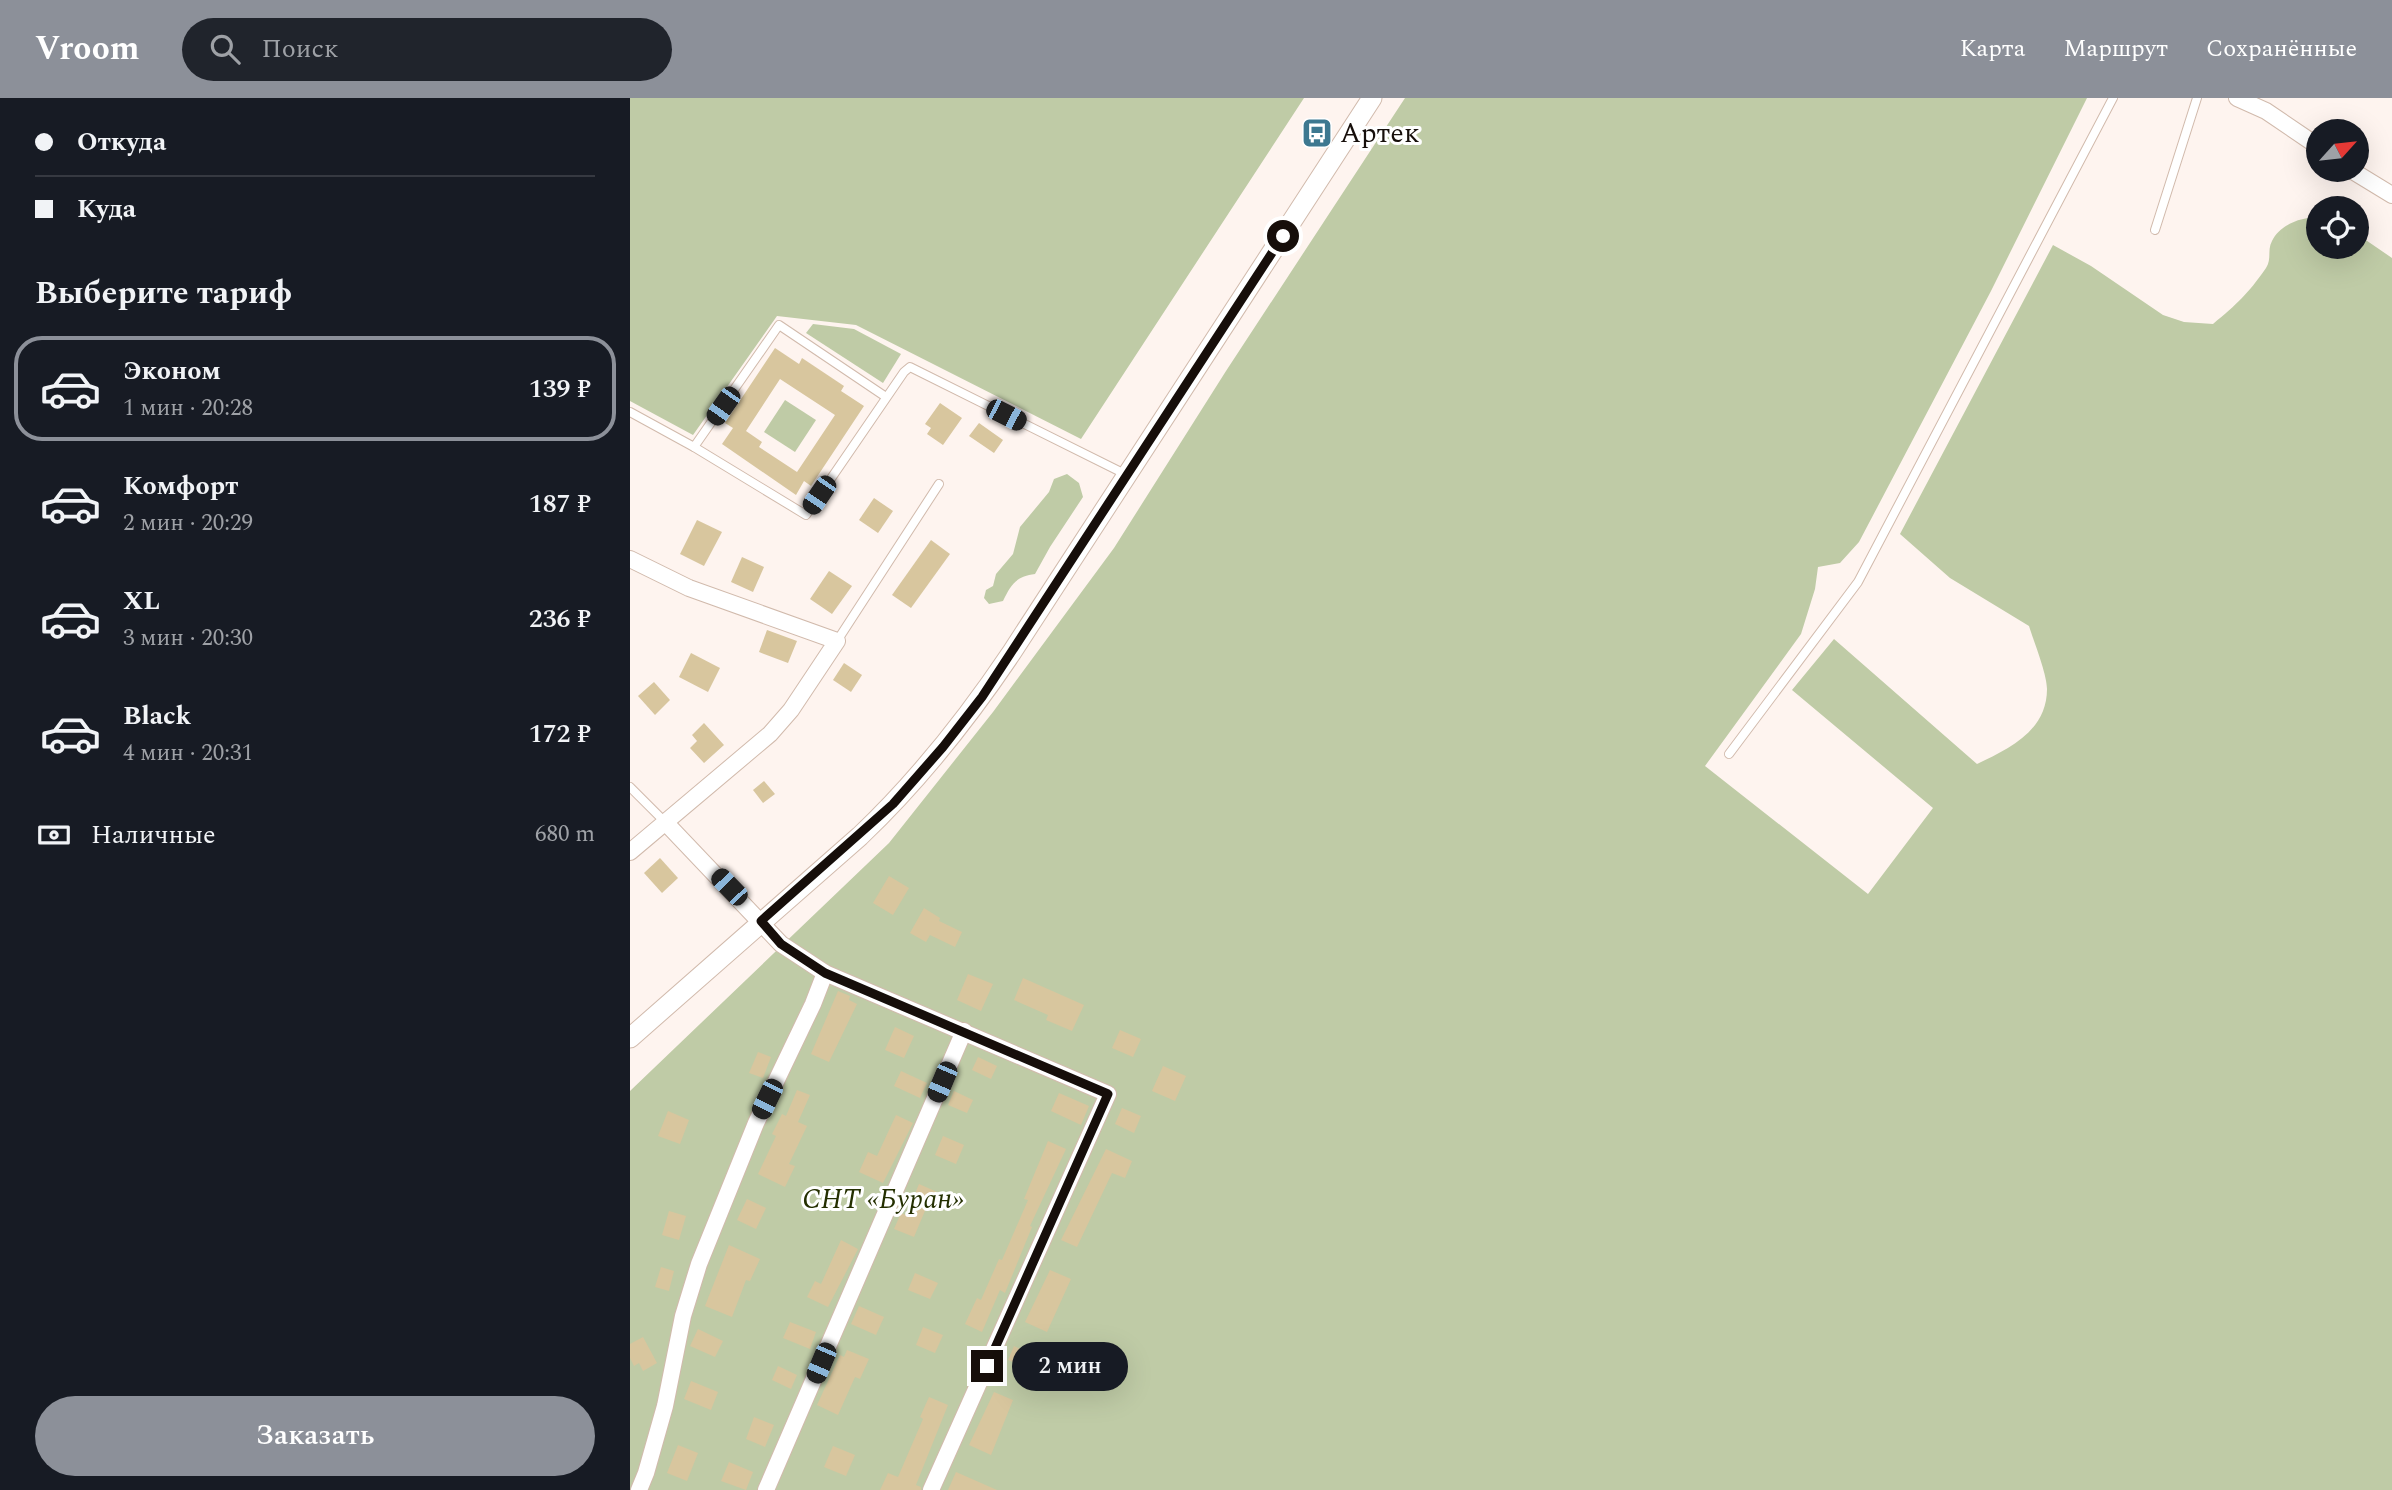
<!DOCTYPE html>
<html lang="ru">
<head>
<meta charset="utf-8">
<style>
	:root { --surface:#171b24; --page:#20242c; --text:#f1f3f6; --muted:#9ea1a6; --line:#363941; --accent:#8c9099 }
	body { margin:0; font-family:Spectral,serif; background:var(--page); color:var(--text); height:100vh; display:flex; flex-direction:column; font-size:26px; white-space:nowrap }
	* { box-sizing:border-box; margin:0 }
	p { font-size:23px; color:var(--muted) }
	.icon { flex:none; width:38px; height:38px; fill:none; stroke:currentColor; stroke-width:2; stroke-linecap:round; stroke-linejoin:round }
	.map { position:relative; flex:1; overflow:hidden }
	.side { display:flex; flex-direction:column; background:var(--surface); width:630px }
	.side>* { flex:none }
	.top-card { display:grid; align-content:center; height:154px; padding:0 35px; background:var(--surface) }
	.needle { width:46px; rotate:63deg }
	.fabs { position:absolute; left:1676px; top:21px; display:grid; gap:14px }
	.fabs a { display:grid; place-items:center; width:63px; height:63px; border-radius:50%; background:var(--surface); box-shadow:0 7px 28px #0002; font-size:35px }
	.end { position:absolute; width:32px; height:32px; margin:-16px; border:9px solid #160e0a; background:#fff; box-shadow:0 0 0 4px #fff }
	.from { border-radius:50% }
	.bubble { position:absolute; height:49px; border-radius:24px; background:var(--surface); box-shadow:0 7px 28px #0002; font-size:23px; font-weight:600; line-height:49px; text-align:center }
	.car { position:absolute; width:21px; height:42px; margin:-21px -10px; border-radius:9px; box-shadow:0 0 5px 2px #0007; background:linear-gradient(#222 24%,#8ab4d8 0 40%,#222 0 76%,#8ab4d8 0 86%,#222 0) }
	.top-card b { display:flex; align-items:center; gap:24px; height:66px; font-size:26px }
	.top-card b+b { border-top:2px solid var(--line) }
	.top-card i { width:18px; height:18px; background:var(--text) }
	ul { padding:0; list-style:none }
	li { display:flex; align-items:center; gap:21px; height:105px; margin:0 14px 10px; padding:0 21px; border:4px solid transparent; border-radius:28px }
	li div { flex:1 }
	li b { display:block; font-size:26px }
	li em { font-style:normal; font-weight:600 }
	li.on { border-color:var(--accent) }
	li>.icon { width:63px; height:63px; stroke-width:1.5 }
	h2 { padding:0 35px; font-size:32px; line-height:84px }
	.pay { display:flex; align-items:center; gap:18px; height:77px; padding:0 35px; font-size:26px }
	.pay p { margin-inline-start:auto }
	.cta { display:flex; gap:14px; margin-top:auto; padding:14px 35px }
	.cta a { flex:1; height:80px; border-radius:42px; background:var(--accent); color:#fff; font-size:28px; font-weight:600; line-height:80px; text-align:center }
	header { display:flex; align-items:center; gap:42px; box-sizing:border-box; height:98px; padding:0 35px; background:var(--accent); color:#fff }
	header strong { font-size:33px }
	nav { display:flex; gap:38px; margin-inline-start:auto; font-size:24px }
	.search { width:490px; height:63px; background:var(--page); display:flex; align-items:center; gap:18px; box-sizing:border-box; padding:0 24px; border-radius:38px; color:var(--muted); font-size:26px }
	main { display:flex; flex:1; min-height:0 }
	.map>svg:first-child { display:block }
	.green { fill:#bfcba6 }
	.building { fill:#d8c69e; fill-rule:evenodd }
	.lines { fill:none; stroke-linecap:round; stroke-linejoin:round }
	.service-casing { stroke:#d1baac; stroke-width:10 }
	.minor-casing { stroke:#d1baac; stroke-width:18 }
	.tertiary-casing { stroke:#d1baac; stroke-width:21 }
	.service { stroke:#fff; stroke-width:8 }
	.minor { stroke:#fff; stroke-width:16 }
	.tertiary { stroke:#fff; stroke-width:19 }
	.route { stroke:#160e0a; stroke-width:9 }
	.labels { text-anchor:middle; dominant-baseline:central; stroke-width:6; stroke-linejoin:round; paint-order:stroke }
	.poi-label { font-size:28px; fill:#160e0a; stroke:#fff; text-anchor:start }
	.park-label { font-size:28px; font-style:italic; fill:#242f00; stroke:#fff }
</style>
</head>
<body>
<header>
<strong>Vroom</strong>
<div class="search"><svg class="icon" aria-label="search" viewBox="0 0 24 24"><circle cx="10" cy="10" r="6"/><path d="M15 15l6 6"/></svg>Поиск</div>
<nav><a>Карта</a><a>Маршрут</a><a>Сохранённые</a></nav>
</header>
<main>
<section class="side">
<div class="top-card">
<b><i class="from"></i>Откуда</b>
<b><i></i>Куда</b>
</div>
<h2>Выберите тариф</h2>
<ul>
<li class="on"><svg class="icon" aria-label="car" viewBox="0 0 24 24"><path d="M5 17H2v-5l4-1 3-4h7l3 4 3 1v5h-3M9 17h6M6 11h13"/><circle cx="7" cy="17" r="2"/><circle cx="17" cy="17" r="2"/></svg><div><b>Эконом</b><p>1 мин · 20:28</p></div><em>139 ₽</em></li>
<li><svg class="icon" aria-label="car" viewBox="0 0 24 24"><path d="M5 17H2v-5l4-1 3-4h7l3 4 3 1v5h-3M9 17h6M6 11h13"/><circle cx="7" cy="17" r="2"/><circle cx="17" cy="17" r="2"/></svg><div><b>Комфорт</b><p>2 мин · 20:29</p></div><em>187 ₽</em></li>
<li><svg class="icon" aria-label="car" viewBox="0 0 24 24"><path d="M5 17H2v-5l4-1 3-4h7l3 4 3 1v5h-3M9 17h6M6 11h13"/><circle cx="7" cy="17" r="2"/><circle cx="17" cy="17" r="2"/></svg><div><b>XL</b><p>3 мин · 20:30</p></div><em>236 ₽</em></li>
<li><svg class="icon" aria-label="car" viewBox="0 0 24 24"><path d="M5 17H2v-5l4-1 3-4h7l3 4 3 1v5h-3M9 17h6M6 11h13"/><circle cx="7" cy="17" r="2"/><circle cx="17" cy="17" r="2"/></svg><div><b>Black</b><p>4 мин · 20:31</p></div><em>172 ₽</em></li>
</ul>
<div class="pay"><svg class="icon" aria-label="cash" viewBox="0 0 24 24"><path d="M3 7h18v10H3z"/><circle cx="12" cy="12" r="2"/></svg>Наличные<p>680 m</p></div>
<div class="cta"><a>Заказать</a></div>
</section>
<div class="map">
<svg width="1762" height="1392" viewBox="0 0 1762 1392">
	<rect width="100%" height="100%" fill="#fef4ef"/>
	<g class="green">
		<path d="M0 0H674L451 341 226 227 147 218 63 337 0 303Z"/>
		<path d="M775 0H1457L1361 193 1229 444 1210 465 1188 469 1185 491 1171 536 1075 668 1238 796 1303 710 1162 592 1204 541 1347 666C1379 651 1417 633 1417 591 1417 576 1404 544 1399 528L1320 480 1270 436 1423 147 1461 168 1533 217 1554 224 1583 226C1607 206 1618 196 1636 170 1642 161 1637 152 1642 143 1650 126 1672 119 1689 119V149H1727V136L1762 160V1392H0V993L259 745 363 614 484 450 596 273Z"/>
		<path d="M183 226 224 231 271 256 253 285 176 235Z"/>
		<path d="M155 302 186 322 165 354 134 334Z"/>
		<path d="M437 376 449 385 453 399 420 449 405 476C387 478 381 486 373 503L359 506 354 500 356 492 363 488 366 476 383 456 390 429 419 394 424 381Z"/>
	</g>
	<g class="building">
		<path d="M145 250 169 266 172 260 214 288 211 293 234 308 181 388 174 383 166 397 92 346 103 330 95 325ZM150 281 205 317 167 374 129 349 132 344 116 333Z"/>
		<path d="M310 305 332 320 313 347 297 336 301 330 295 326Z"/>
		<path d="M349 325 373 342 364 355 339 338Z"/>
		<path d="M244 400 263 413 248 435 229 422Z"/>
		<path d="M67 422 92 434 74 468 50 456Z"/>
		<path d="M301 442 320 456 281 510 262 497Z"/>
		<path d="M112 459 134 469 123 494 101 484Z"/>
		<path d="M199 473 222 488 202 516 180 501Z"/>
		<path d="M137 532 167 543 158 565 129 554Z"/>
		<path d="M61 555 90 570 78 594 49 579Z"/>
		<path d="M214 565 232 577 221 594 203 582Z"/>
		<path d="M24 584 40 602 25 617 8 598Z"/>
		<path d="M74 625 94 647 74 665 60 650 67 643 62 637Z"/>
		<path d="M134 683 145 696 133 705 123 692Z"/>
		<path d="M30 760 48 780 32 795 14 775Z"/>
		<path d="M259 778 279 790 263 817 243 805Z"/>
		<path d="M294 810 310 820 309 823 332 834 325 849 300 837 296 844 280 835Z"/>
		<path d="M338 876 363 886 351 913 327 902Z"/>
		<path d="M393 880 454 907 442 933 416 922 418 917 384 902Z"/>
		<path d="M208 893 220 898 219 902 227 906 199 964 181 956Z"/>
		<path d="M265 929 284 938 274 960 255 952Z"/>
		<path d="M490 932 511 941 503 959 482 950Z"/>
		<path d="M128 954 141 959 133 980 119 975Z"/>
		<path d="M348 959 367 968 361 981 342 972Z"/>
		<path d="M533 968 556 978 545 1003 522 993Z"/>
		<path d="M271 973 297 985 290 1000 264 988Z"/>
		<path d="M167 992 180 997 168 1024 177 1028 159 1066 165 1068 155 1089 128 1076 146 1038 142 1036 152 1016 156 1018Z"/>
		<path d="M324 993 343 1002 337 1015 318 1007Z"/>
		<path d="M429 995 459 1008 451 1027 421 1013Z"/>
		<path d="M492 1010 511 1018 504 1035 485 1026Z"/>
		<path d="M38 1013 59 1022 50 1046 28 1038Z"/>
		<path d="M266 1017 283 1025 253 1085 229 1074 238 1054 247 1058Z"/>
		<path d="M313 1038 334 1047 326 1066 305 1057Z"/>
		<path d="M418 1043 436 1051 400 1128 402 1129 375 1195 370 1192 352 1234 335 1226 347 1200 351 1202 369 1161 372 1162 398 1102 394 1101Z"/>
		<path d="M476 1051 502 1063 495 1080 482 1075 447 1149 431 1142Z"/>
		<path d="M289 1086 307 1094 300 1109 297 1108 284 1139 264 1131 271 1115 276 1117Z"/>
		<path d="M117 1101 136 1110 126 1131 107 1122Z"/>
		<path d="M39 1113 56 1118 49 1142 32 1137Z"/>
		<path d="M211 1142 228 1151 198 1209 177 1199 185 1183 191 1186Z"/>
		<path d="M99 1147 130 1161 120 1183 116 1182 102 1219 75 1208Z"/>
		<path d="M31 1169 44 1173 39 1193 25 1189Z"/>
		<path d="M420 1172 441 1181 417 1234 395 1224Z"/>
		<path d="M285 1175 308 1185 300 1201 278 1192Z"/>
		<path d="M229 1208 254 1219 246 1237 221 1226Z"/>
		<path d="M160 1224 186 1234 180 1251 153 1240Z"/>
		<path d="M293 1229 313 1237 305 1255 286 1247Z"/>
		<path d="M68 1231 93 1243 85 1259 60 1248Z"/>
		<path d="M13 1239 27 1265 13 1273 9 1265 4 1268 0 1260V1246Z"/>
		<path d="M384 1248 403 1257 397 1270 378 1262Z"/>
		<path d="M217 1252 239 1261 230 1281 225 1279 208 1317 187 1307 210 1257 214 1259Z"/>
		<path d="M148 1268 167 1277 161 1291 142 1282Z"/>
		<path d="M61 1283 88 1294 81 1312 54 1301Z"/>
		<path d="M364 1294 383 1302 361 1357 339 1347Z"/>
		<path d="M299 1299 318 1307 286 1387 291 1389V1392H250L258 1375 268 1379 293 1321 290 1319Z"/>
		<path d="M124 1319 144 1327 135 1349 116 1341Z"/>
		<path d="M48 1347 68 1355 57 1383 37 1375Z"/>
		<path d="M203 1348 225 1357 216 1378 194 1369Z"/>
		<path d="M99 1364 123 1374 116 1392 91 1383Z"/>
		<path d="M326 1374 367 1392H318Z"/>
	</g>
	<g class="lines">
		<g class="service-casing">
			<g id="service">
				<path d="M1525 132 1567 0"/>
				<path d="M0 314 64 349 176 417 274 274 280 269 497 377"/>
				<path d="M64 349 149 227 256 299"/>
				<path d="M207 543 309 386"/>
				<path d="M1099 656 1228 484 1483 0"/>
				<path d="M0 689 35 724"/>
			</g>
		</g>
		<g class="minor-casing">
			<g id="minor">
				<path d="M1607 0 1636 13 1689 49"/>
				<path d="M1721 72 1762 97"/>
				<path d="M0 461 59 490 207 543 161 612 140 636 0 754"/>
				<path d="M35 724 151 846 195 875 478 996 301 1392"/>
				<path d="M9 1392 16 1375 35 1308 53 1218 69 1166 126 1025 183 906 195 875"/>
				<path d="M136 1392 334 933"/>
			</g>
		</g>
		<g class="tertiary-casing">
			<path id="tertiary" d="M0 940 230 738C288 683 337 621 382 554L742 0"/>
		</g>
		<use href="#service" class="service"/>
		<use href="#minor" class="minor"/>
		<use href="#tertiary" class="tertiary"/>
	</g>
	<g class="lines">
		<path class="route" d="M357 1268 478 996 195 875 151 846 131 823 263 706 313 649 352 599 653 138"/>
	</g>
	<defs>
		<g id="bus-square" transform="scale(1.575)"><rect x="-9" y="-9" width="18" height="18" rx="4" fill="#3d7890" stroke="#fff"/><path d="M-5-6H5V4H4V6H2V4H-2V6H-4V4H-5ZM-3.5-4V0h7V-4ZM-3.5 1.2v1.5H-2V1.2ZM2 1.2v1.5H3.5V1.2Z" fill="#fff"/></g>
	</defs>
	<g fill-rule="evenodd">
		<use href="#bus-square" x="687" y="35"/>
	</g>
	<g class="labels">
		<g class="poi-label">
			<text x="710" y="35">Артек</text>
		</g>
		<g class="park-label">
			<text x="253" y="1101">СНТ «Буран»</text>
		</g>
	</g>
</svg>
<div class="fabs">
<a><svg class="needle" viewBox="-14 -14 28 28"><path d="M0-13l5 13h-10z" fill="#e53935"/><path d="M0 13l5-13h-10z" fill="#9ea1a6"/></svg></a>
<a><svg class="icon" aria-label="locate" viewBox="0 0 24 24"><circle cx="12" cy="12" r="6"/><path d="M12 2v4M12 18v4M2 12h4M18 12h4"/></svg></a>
</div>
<i class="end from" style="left:653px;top:138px"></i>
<i class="end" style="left:357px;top:1268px"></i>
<div class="bubble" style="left:382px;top:1244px;width:116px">2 мин</div>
<i class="car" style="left:93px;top:308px;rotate:215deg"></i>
<i class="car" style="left:376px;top:317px;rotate:117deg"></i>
<i class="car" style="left:189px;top:397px;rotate:214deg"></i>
<i class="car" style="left:99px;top:789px;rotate:316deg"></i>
<i class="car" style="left:312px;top:984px;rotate:203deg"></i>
<i class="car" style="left:137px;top:1001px;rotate:206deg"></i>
<i class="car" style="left:191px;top:1265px;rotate:203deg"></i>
</div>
</main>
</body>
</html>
